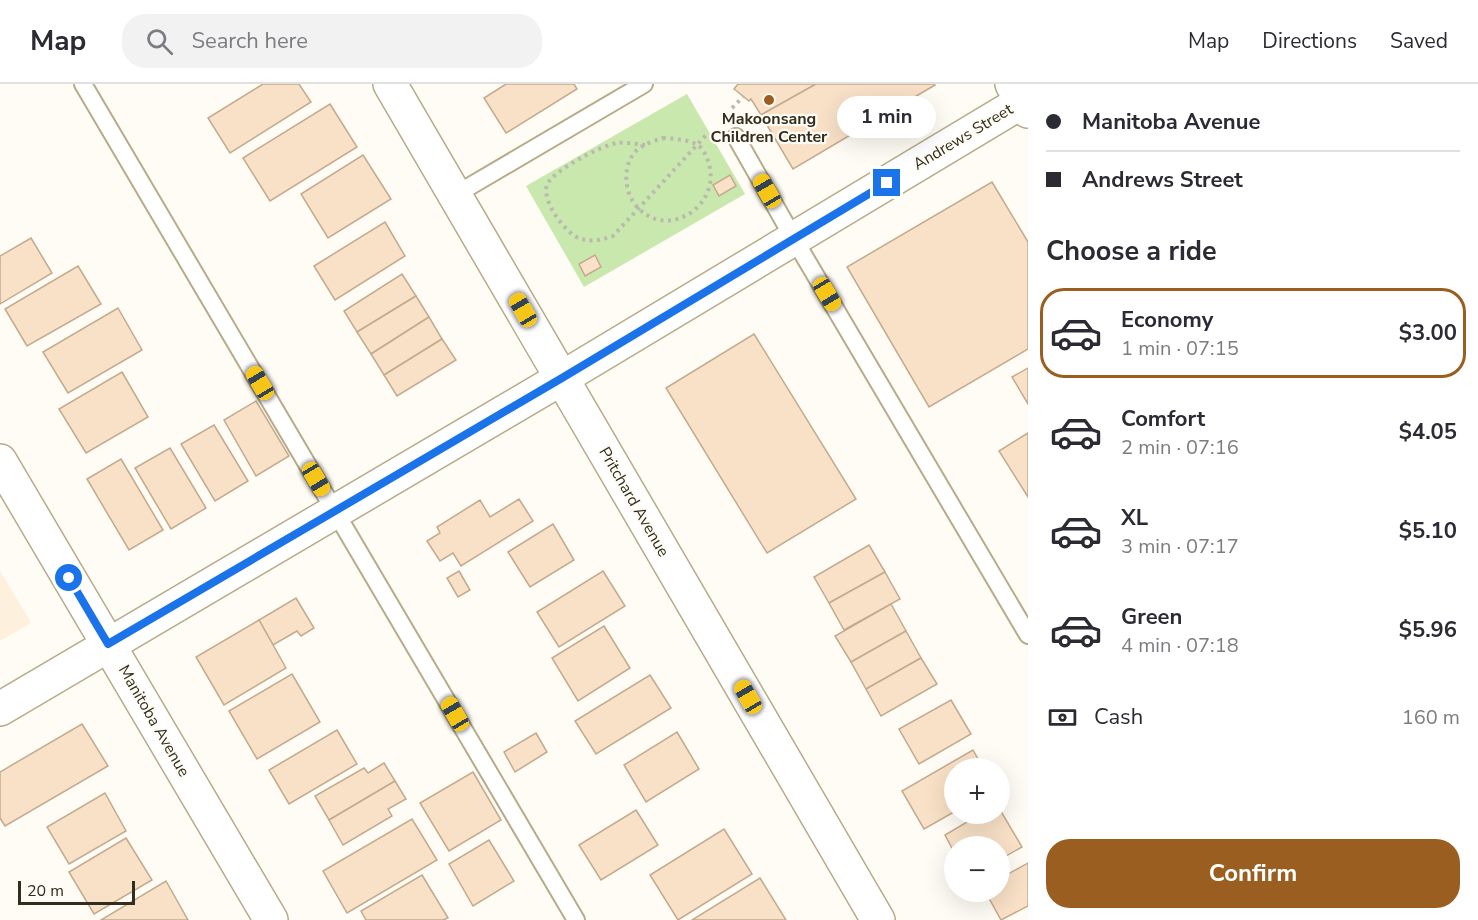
<!DOCTYPE html>
<html lang="en">
<head>
<meta charset="utf-8">
<style>
	:root { --surface:#fff; --page:#f2f2f3; --text:#2b2b33; --muted:#7c7c81; --line:#e1e1e2; --accent:#9a5f20 }
	body { margin:0; font-family:"Nunito Sans",sans-serif; background:var(--page); color:var(--text); height:100vh; display:flex; flex-direction:column; font-size:22px; white-space:nowrap }
	* { box-sizing:border-box; margin:0 }
	p { font-size:20px; color:var(--muted) }
	.icon { flex:none; width:33px; height:33px; fill:none; stroke:currentColor; stroke-width:2; stroke-linecap:round; stroke-linejoin:round }
	.map { position:relative; flex:1; overflow:hidden }
	.panel { display:flex; flex-direction:column; background:var(--surface); width:450px }
	.panel>* { flex:none }
	.top-card { display:grid; align-content:center; height:132px; padding:0 18px; background:var(--surface) }
	.controls { position:absolute; left:944px; top:674px; display:grid; gap:12px }
	.controls a { display:grid; place-items:center; width:66px; height:66px; border-radius:50%; background:var(--surface); box-shadow:0 6px 24px #0002; font-size:30px }
	.scale { position:absolute; left:18px; bottom:15px; width:117px; box-sizing:border-box; padding-left:6px; border:3px solid #312d1f; border-top:0; font-size:16px; line-height:21px; white-space:nowrap; color:#312d1f; -webkit-text-stroke:4px #fefcf4; paint-order:stroke }
	.end { position:absolute; width:27px; height:27px; margin:-14px; border:8px solid #1a73e8; background:#fff; box-shadow:0 0 0 3px #fff }
	.from { border-radius:50% }
	.bubble { position:absolute; height:42px; border-radius:21px; background:var(--surface); box-shadow:0 6px 24px #0002; font-size:20px; font-weight:700; line-height:42px; text-align:center }
	.car { position:absolute; width:18px; height:36px; margin:-18px -9px; border-radius:8px; box-shadow:0 0 4px 2px #0007; background:linear-gradient(#f5c518 24%,#345 0 40%,#f5c518 0 76%,#345 0 86%,#f5c518 0) }
	.top-card b { display:flex; align-items:center; gap:21px; height:57px; font-size:22px }
	.top-card b+b { border-top:2px solid var(--line) }
	.top-card i { width:15px; height:15px; background:var(--text) }
	ul { padding:0; list-style:none }
	li { display:flex; align-items:center; gap:18px; height:90px; margin:0 12px 9px; padding:0 6px; border:3px solid transparent; border-radius:24px }
	li div { flex:1 }
	li b { display:block; font-size:22px }
	li em { font-style:normal; font-weight:700 }
	li.current { border-color:var(--accent) }
	li>.icon { width:54px; height:54px; stroke-width:1.5 }
	h2 { padding:0 18px; font-size:27px; line-height:72px }
	.pay { display:flex; align-items:center; gap:15px; height:66px; padding:0 18px; font-size:22px }
	.pay p { margin-inline-start:auto }
	.primary-button { display:flex; gap:12px; margin-top:auto; padding:12px 18px }
	.primary-button a { flex:1; height:69px; border-radius:24px; background:var(--accent); color:#fff; font-size:24px; font-weight:700; line-height:69px; text-align:center }
	header { display:flex; align-items:center; gap:36px; box-sizing:border-box; height:84px; padding:0 30px; background:var(--surface); border-bottom:2px solid var(--line) }
	header strong { font-size:28px }
	nav { display:flex; gap:33px; margin-inline-start:auto; font-size:21px }
	.search { width:420px; height:54px; background:var(--page); display:flex; align-items:center; gap:15px; box-sizing:border-box; padding:0 21px; border-radius:24px; color:var(--muted); font-size:22px }
	main { display:flex; flex:1; min-height:0 }
	.map>svg:first-child { display:block }
	.education { fill:#fdf0dc }
	.green { fill:#c9e8ae }
	.building { fill:#f8e1c7; stroke:#c4aa8d; stroke-width:1.5 }
	.lines { fill:none; stroke-linecap:round; stroke-linejoin:round }
	.service-casing { stroke:#b7ac89; stroke-width:20 }
	.minor-casing { stroke:#b7ac89; stroke-width:36 }
	.secondary-casing { stroke:#b7ac89; stroke-width:36 }
	.path { stroke:#bbb8ae; stroke-width:4; stroke-dasharray:3 4.5; stroke-linecap:butt }
	.service { stroke:#fff; stroke-width:16 }
	.minor { stroke:#fff; stroke-width:33 }
	.secondary { stroke:#fff; stroke-width:33 }
	.route { stroke:#1a73e8; stroke-width:8 }
	.poi-dot { fill:#9a5f20; stroke:#fefcf4; stroke-width:2 }
	.labels { text-anchor:middle; dominant-baseline:central; stroke-width:4.5; stroke-linejoin:round; paint-order:stroke }
	.poi-label { font-size:16px; font-weight:bold; fill:#312d1f; stroke:#fefcf4 }
	.street-label { font-size:16px; fill:#312d1f; stroke:#fefcf4 }
</style>
</head>
<body>
<header>
<strong>Map</strong>
<div class="search"><svg class="icon" aria-label="search" viewBox="0 0 24 24"><circle cx="10" cy="10" r="6"/><path d="M15 15l6 6"/></svg>Search here</div>
<nav><a>Map</a><a>Directions</a><a>Saved</a></nav>
</header>
<main>
<div class="map">
<svg width="1028" height="836" viewBox="0 0 1028 836">
	<rect width="100%" height="100%" fill="#fefcf4"/>
	<path class="education" d="M0 487 31 539 0 557Z"/>
	<path class="green" d="M687 10 745 110 584 203 526 102Z"/>
	<g class="building">
		<path d="M263 0H299L311 18 230 69 208 34Z"/>
		<path d="M506 0H574L577 5 506 49 484 14Z"/>
		<path d="M738 0H816L761 31 751 15 749 17 734 5Z"/>
		<path d="M816 0H934L935 1 793 85 761 31Z"/>
		<path d="M330 20 357 63 270 117 243 74Z"/>
		<path d="M363 71 391 115 328 154 301 110Z"/>
		<path d="M730 91 736 102 719 112 713 101Z"/>
		<path d="M992 98 1028 158V265L929 323 847 183Z"/>
		<path d="M385 138 405 172 335 216 314 182Z"/>
		<path d="M31 154 52 189 0 220V172Z"/>
		<path d="M595 171 601 183 585 192 579 180Z"/>
		<path d="M78 182 101 220 27 262 5 225Z"/>
		<path d="M402 190 416 212 357 248 344 227Z"/>
		<path d="M416 212 429 233 371 270 357 248Z"/>
		<path d="M118 224 142 266 68 309 43 268Z"/>
		<path d="M429 233 442 255 384 291 371 270Z"/>
		<path d="M754 250 856 415 767 469 666 304Z"/>
		<path d="M442 255 456 276 397 312 384 291Z"/>
		<path d="M1028 284V320L1012 293Z"/>
		<path d="M122 288 148 333 86 369 59 325Z"/>
		<path d="M256 317 289 372 256 392 224 336Z"/>
		<path d="M214 341 248 397 215 417 181 360Z"/>
		<path d="M1028 349V413L999 367Z"/>
		<path d="M170 364 206 424 171 445 135 384Z"/>
		<path d="M121 375 163 446 129 466 87 395Z"/>
		<path d="M519 415 533 437 461 482 453 469 440 477 427 457 440 449 437 443 480 416 490 433Z"/>
		<path d="M553 440 574 476 530 503 508 468Z"/>
		<path d="M869 461 885 488 829 519 814 493Z"/>
		<path d="M459 487 470 506 458 513 447 494Z"/>
		<path d="M603 487 625 522 559 563 537 528Z"/>
		<path d="M885 488 900 515 844 546 829 519Z"/>
		<path d="M296 514 314 544 301 552 297 547 273 561 259 536Z"/>
		<path d="M891 520 906 547 851 578 835 552Z"/>
		<path d="M259 536 286 584 224 621 196 573Z"/>
		<path d="M604 542 630 584 578 617 552 574Z"/>
		<path d="M906 547 921 574 866 605 851 578Z"/>
		<path d="M921 574 937 600 881 632 866 605Z"/>
		<path d="M292 590 320 638 257 675 229 627Z"/>
		<path d="M650 591 671 624 596 670 575 637Z"/>
		<path d="M951 616 971 650 919 680 899 645Z"/>
		<path d="M82 640 108 682 5 742 0 734V688Z"/>
		<path d="M337 646 357 680 289 720 269 686Z"/>
		<path d="M677 648 699 685 646 718 624 681Z"/>
		<path d="M536 649 547 668 515 688 504 668Z"/>
		<path d="M973 666 983 684H954V728L924 745 902 707Z"/>
		<path d="M384 679 395 697 329 736 315 712 364 684 368 689Z"/>
		<path d="M473 688 501 736 449 767 420 719Z"/>
		<path d="M395 697 406 715 388 725 392 732 343 761 329 736Z"/>
		<path d="M105 709 126 747 69 780 47 743Z"/>
		<path d="M999 724 1022 763 999 776V762H954V768L945 751 982 729H999Z"/>
		<path d="M636 726 658 761 601 796 579 761Z"/>
		<path d="M412 735 437 776 347 829 323 787Z"/>
		<path d="M724 745 752 790 678 836 650 791Z"/>
		<path d="M126 754 152 796 94 830 69 788Z"/>
		<path d="M489 756 514 797 473 822 449 780Z"/>
		<path d="M1028 779V822L1001 836 985 807H999V795Z"/>
		<path d="M422 791 448 834 443 836H366L361 827Z"/>
		<path d="M760 794 786 836H692Z"/>
		<path d="M166 797 188 836H101Z"/>
	</g>
	<g class="lines">
		<g class="service-casing">
			<g id="service">
				<path d="M83 0 576 836"/>
				<path d="M736 53 794 155 1028 551"/>
				<path d="M455 111 644 0"/>
			</g>
		</g>
		<g class="minor-casing">
			<g id="minor">
				<path d="M390 0 878 836"/>
				<path d="M0 377 271 836"/>
				<path d="M0 625 562 294 1028 14"/>
			</g>
		</g>
		<g class="secondary-casing">
			<path id="secondary" d="M1012 0 1028 27"/>
		</g>
		<g class="path">
			<path d="M732 24 744 12"/>
			<path d="M663 54C675 55 689 55 699 62 704 66 706 72 708 77 724 122 664 160 634 119 624 105 623 82 635 68 642 60 654 57 663 54Z"/>
			<path d="M645 61C636 60 626 58 617 59 602 61 552 87 547 101 541 116 566 151 581 155 593 158 601 156 613 152L708 49"/>
		</g>
		<use href="#service" class="service"/>
		<use href="#minor" class="minor"/>
		<use href="#secondary" class="secondary"/>
	</g>
	<g class="lines">
		<path class="route" d="M69 494 108 560 562 294 887 99"/>
	</g>
	<circle class="poi-dot" cx="769" cy="16" r="6"/>
	<g class="labels">
		<g class="poi-label">
			<text x="769" y="35">Makoonsang<tspan x="769" dy="18">Children Center</tspan></text>
		</g>
		<g class="street-label">
			<text transform="translate(963 53) rotate(-31)">Andrews Street</text>
			<text transform="translate(634 418) rotate(60)">Pritchard Avenue</text>
			<text transform="translate(154 637) rotate(60)">Manitoba Avenue</text>
		</g>
	</g>
</svg>
<div class="controls">
<a>+</a>
<a>−</a>
</div>
<div class="scale">20 m</div>
<i class="end from" style="left:69px;top:494px"></i>
<i class="end" style="left:887px;top:99px"></i>
<div class="bubble" style="left:837px;top:12px;width:99px">1 min</div>
<i class="car" style="left:767px;top:107px;rotate:330deg"></i>
<i class="car" style="left:827px;top:210px;rotate:149deg"></i>
<i class="car" style="left:523px;top:226px;rotate:330deg"></i>
<i class="car" style="left:260px;top:299px;rotate:329deg"></i>
<i class="car" style="left:316px;top:395px;rotate:149deg"></i>
<i class="car" style="left:748px;top:613px;rotate:330deg"></i>
<i class="car" style="left:455px;top:630px;rotate:330deg"></i>
</div>
<section class="panel">
<div class="top-card">
<b><i class="from"></i>Manitoba Avenue</b>
<b><i></i>Andrews Street</b>
</div>
<h2>Choose a ride</h2>
<ul>
<li class="current"><svg class="icon" aria-label="car" viewBox="0 0 24 24"><path d="M5 17H2v-5l4-1 3-4h7l3 4 3 1v5h-3M9 17h6M6 11h13"/><circle cx="7" cy="17" r="2"/><circle cx="17" cy="17" r="2"/></svg><div><b>Economy</b><p>1 min · 07:15</p></div><em>$3.00</em></li>
<li><svg class="icon" aria-label="car" viewBox="0 0 24 24"><path d="M5 17H2v-5l4-1 3-4h7l3 4 3 1v5h-3M9 17h6M6 11h13"/><circle cx="7" cy="17" r="2"/><circle cx="17" cy="17" r="2"/></svg><div><b>Comfort</b><p>2 min · 07:16</p></div><em>$4.05</em></li>
<li><svg class="icon" aria-label="car" viewBox="0 0 24 24"><path d="M5 17H2v-5l4-1 3-4h7l3 4 3 1v5h-3M9 17h6M6 11h13"/><circle cx="7" cy="17" r="2"/><circle cx="17" cy="17" r="2"/></svg><div><b>XL</b><p>3 min · 07:17</p></div><em>$5.10</em></li>
<li><svg class="icon" aria-label="car" viewBox="0 0 24 24"><path d="M5 17H2v-5l4-1 3-4h7l3 4 3 1v5h-3M9 17h6M6 11h13"/><circle cx="7" cy="17" r="2"/><circle cx="17" cy="17" r="2"/></svg><div><b>Green</b><p>4 min · 07:18</p></div><em>$5.96</em></li>
</ul>
<div class="pay"><svg class="icon" aria-label="cash" viewBox="0 0 24 24"><path d="M3 7h18v10H3z"/><circle cx="12" cy="12" r="2"/></svg>Cash<p>160 m</p></div>
<div class="primary-button"><a>Confirm</a></div>
</section>
</main>
</body>
</html>
